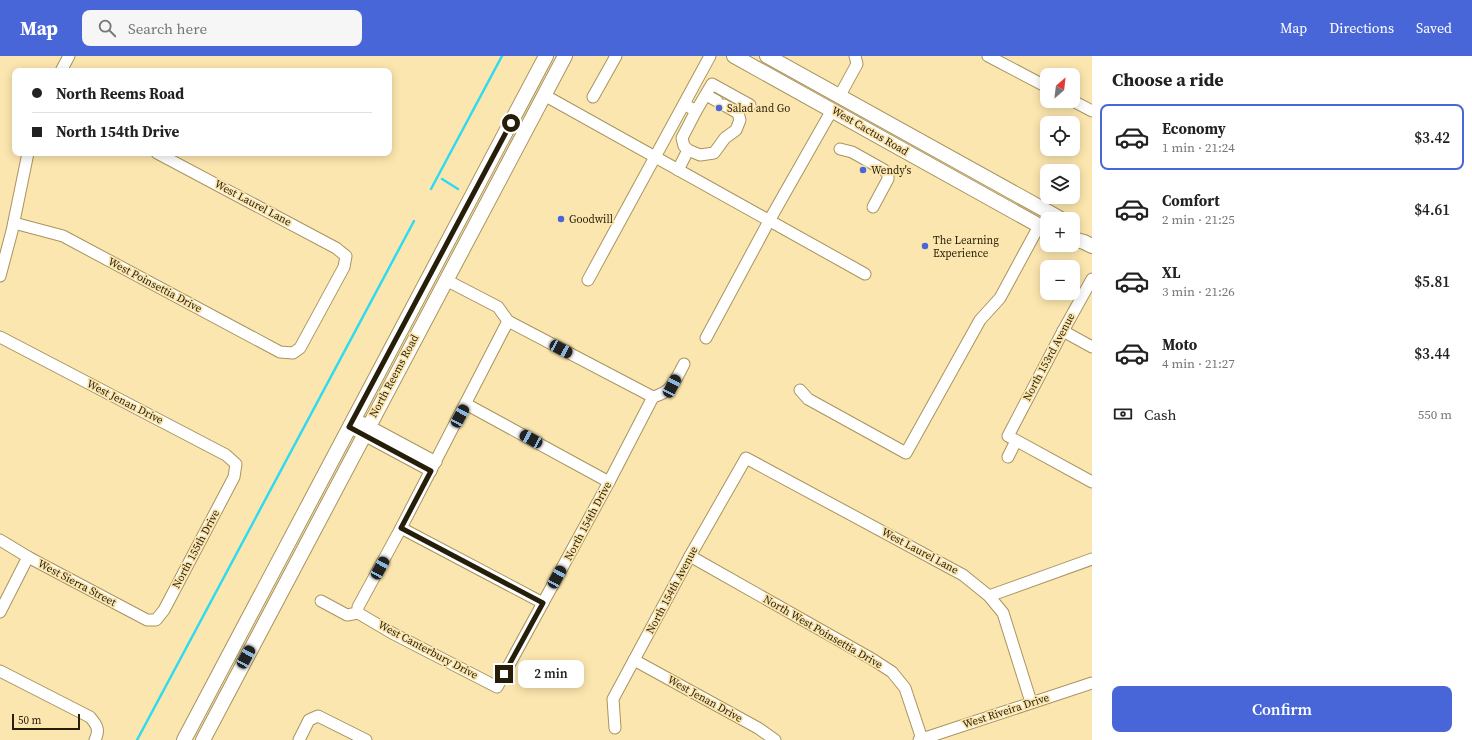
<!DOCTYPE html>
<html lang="en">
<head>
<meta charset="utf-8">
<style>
	:root { --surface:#fff; --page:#f6f6f6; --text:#222; --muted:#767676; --line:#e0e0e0; --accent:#4966d9 }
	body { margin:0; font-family:"Source Serif 4",serif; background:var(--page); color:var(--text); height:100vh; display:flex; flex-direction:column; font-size:15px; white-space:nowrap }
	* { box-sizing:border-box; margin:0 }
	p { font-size:13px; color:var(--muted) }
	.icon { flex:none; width:22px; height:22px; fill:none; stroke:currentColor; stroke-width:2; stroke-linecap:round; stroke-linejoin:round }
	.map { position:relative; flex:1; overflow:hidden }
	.side { display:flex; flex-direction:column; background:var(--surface); width:380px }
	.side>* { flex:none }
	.banner { position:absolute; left:12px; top:12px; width:380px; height:88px; border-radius:8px; box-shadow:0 2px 10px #0003; display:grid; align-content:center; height:88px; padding:0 20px; background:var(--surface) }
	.needle { width:26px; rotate:28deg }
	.controls { position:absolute; left:1040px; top:12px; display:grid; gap:8px }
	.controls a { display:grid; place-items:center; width:40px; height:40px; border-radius:8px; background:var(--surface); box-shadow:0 2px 10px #0003; font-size:20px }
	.scale { position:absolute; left:12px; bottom:10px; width:68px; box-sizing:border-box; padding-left:4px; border:2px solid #261e08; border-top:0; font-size:11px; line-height:14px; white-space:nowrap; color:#261e08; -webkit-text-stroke:3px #fce6af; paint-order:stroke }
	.end { position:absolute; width:18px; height:18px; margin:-9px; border:5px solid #261e08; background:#fff; box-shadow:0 0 0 2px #fff }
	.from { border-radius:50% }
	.bubble { position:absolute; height:28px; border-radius:8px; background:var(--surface); box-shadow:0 2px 10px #0003; font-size:13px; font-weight:600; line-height:28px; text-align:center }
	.car { position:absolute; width:12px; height:24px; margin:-12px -6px; border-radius:5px; box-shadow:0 0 3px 1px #0007; background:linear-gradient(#222 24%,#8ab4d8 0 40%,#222 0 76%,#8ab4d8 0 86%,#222 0) }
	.banner b { display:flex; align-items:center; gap:14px; height:38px; font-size:15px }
	.banner b+b { border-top:1px solid var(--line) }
	.banner i { width:10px; height:10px; background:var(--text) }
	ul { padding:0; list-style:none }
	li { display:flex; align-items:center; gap:12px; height:66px; margin:0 8px 6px; padding:0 12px; border:2px solid transparent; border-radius:8px }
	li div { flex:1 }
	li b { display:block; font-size:15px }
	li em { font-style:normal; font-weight:600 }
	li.active { border-color:var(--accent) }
	li>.icon { width:36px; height:36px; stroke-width:1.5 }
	h2 { padding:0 20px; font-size:18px; line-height:48px }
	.pay { display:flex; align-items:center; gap:10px; height:44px; padding:0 20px; font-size:15px }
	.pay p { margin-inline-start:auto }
	.primary-button { display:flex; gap:8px; margin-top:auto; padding:8px 20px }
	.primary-button a { flex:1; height:46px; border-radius:8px; background:var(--accent); color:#fff; font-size:16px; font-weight:600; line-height:46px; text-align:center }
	header { display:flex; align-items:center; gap:24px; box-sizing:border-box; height:56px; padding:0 20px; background:var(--accent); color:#fff }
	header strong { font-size:19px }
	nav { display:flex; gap:22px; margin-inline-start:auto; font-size:14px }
	.search { width:280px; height:36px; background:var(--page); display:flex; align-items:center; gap:10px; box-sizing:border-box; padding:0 14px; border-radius:8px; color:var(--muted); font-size:15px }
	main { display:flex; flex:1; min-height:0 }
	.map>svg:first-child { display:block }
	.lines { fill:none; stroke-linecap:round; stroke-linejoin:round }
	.stream { stroke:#30dbf2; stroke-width:2.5 }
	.minor-casing { stroke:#a9945f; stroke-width:13 }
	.major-casing { stroke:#a9945f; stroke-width:16 }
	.minor { stroke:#fff; stroke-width:11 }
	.major { stroke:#fff; stroke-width:14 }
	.route { stroke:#261e08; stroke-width:5 }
	.poi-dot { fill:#4966d9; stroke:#fce6af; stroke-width:1.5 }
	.labels { text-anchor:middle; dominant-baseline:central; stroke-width:3.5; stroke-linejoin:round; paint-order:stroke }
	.poi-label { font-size:11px; fill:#261e08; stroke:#fce6af; text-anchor:start }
	.street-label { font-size:11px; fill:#261e08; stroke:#fce6af }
</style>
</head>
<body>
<header>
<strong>Map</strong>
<div class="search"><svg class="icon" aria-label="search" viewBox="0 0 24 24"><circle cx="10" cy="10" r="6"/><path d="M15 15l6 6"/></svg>Search here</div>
<nav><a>Map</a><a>Directions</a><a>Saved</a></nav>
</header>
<main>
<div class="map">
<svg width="1092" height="684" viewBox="0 0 1092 684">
	<rect width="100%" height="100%" fill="#fce6af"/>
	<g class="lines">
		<g class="stream">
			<path d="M442 123 458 133"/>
			<path d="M431 133 502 0"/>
			<path d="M137 684 414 165"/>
		</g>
		<g class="minor-casing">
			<g id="minor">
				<path d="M988 0 1047 31"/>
				<path d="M61 15 69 0"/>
				<path d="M544 39 865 218"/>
				<path d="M706 39 717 45"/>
				<path d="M593 41 616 0"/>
				<path d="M839 41 857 8 855 0"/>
				<path d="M1073 45 1092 55"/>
				<path d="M684 48 696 55 712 28 750 49"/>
				<path d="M840 93 852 96 884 114 888 118V123L873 151"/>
				<path d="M688 94 700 99 714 97 725 82 736 74 740 64 738 57 724 49"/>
				<path d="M678 114 688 94 684 90 682 82 696 55"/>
				<path d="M14 167 63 180 280 296 293 297 300 292 344 211 346 200 336 192 157 97"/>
				<path d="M0 220 12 175 28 97"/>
				<path d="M1092 223 1063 275 1008 380 1092 426"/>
				<path d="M446 224 498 251 508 265 653 341C672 336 675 325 684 308"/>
				<path d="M588 224 710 0"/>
				<path d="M1063 275 1092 291"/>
				<path d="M0 281 226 399 236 408 234 421 164 554 156 564H147L28 501 0 484"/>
				<path d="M706 282 769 165 832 54"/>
				<path d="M800 334 808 343 906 397 980 264 1000 242 1039 170"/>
				<path d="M466 348 609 426"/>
				<path d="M354 362 436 406"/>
				<path d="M349 371 431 415"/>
				<path d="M1008 401 1016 385"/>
				<path d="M401 472 543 547"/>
				<path d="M690 500 872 603 892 616 905 632 922 683"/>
				<path d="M989 540 1092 503"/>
				<path d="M321 545 347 559 358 557"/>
				<path d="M0 556 28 501"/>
				<path d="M358 557 392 577 497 631 609 426 653 341"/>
				<path d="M358 557V551L401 472 508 265"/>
				<path d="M634 604 758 672 775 684"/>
				<path d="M0 615 90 661C97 669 100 674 95 684"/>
				<path d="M615 672 613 643 690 500 746 402 963 519 989 540 1003 557 1031 646"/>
				<path d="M299 684 309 664 318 660 366 684"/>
				<path d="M919 684 1092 627"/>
			</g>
		</g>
		<g class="major-casing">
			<g id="major">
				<path d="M734 0 1047 174"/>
				<path d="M767 0 1061 163"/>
				<path d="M1073 183 1084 186 1092 190"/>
				<path d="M184 684 546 0"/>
				<path d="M203 684 565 0"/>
			</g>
		</g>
		<use href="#minor" class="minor"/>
		<use href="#major" class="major"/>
	</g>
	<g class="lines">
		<path class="route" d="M504 618 543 547 401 472 431 415 349 371 511 67"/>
	</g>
	<g class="poi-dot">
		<circle cx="719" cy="52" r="4"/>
		<circle cx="863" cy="114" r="4"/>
		<circle cx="561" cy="163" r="4"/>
		<circle cx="925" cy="190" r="4"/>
	</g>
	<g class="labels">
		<g class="poi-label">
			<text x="727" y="52">Salad and Go</text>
			<text x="871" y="114">Wendy's</text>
			<text x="569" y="163">Goodwill</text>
			<text x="933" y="184">The Learning<tspan x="933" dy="13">Experience</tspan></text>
		</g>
		<g class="street-label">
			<text transform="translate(870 75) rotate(30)">West Cactus Road</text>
			<text transform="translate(253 147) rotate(28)">West Laurel Lane</text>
			<text transform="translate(155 229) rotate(28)">West Poinsettia Drive</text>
			<text transform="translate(1049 301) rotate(-62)">North 153rd Avenue</text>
			<text transform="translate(394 320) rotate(-62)">North Reems Road</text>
			<text transform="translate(125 346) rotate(27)">West Jenan Drive</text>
			<text transform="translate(588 465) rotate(-62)">North 154th Drive</text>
			<text transform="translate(196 493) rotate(-62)">North 155th Drive</text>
			<text transform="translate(920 495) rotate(28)">West Laurel Lane</text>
			<text transform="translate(77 527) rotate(28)">West Sierra Street</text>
			<text transform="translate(672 534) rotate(-62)">North 154th Avenue</text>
			<text transform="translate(823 576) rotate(30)">North West Poinsettia Drive</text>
			<text transform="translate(428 594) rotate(28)">West Canterbury Drive</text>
			<text transform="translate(705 643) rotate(29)">West Jenan Drive</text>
			<text transform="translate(1006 655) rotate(-18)">West Riveira Drive</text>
		</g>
	</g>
</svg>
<div class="controls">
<a><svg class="needle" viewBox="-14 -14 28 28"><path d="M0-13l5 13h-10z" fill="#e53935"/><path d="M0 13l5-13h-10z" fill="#767676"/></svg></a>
<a><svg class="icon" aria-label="locate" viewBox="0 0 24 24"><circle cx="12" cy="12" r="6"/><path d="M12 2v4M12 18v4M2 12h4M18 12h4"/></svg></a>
<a><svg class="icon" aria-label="layers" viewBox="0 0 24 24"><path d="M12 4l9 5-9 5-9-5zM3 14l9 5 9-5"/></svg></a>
<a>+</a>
<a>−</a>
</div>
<div class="scale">50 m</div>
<i class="end from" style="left:511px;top:67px"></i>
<i class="end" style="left:504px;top:618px"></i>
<div class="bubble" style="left:518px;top:604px;width:66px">2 min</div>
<i class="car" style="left:561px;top:293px;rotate:118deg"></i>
<i class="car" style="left:672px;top:330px;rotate:27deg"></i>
<i class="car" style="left:460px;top:360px;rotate:28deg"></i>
<i class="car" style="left:531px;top:383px;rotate:299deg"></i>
<i class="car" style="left:380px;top:512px;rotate:29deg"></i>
<i class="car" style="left:557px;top:521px;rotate:29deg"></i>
<i class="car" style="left:246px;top:601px;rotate:28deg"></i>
<div class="banner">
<b><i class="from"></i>North Reems Road</b>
<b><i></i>North 154th Drive</b>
</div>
</div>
<section class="side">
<h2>Choose a ride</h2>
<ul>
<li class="active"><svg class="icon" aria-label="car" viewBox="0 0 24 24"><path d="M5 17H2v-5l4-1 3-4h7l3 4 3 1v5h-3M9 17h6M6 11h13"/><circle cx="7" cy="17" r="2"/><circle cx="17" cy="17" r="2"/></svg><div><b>Economy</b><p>1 min · 21:24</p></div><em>$3.42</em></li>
<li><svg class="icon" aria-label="car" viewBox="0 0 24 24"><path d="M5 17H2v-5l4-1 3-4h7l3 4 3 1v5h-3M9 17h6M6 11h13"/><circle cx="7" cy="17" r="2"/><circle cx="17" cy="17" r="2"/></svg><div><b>Comfort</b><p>2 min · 21:25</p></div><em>$4.61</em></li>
<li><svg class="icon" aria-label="car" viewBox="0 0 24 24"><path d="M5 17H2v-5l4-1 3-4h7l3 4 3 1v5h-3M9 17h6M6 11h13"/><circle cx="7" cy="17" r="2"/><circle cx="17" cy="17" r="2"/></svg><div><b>XL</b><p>3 min · 21:26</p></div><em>$5.81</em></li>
<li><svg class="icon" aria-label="car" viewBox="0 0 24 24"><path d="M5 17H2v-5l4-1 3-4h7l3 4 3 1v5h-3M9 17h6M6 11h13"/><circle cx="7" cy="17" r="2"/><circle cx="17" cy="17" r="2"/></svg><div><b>Moto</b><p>4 min · 21:27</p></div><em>$3.44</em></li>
</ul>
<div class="pay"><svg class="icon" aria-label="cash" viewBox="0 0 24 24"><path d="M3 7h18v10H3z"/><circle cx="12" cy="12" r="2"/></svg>Cash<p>550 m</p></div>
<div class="primary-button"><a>Confirm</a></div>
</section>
</main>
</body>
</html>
